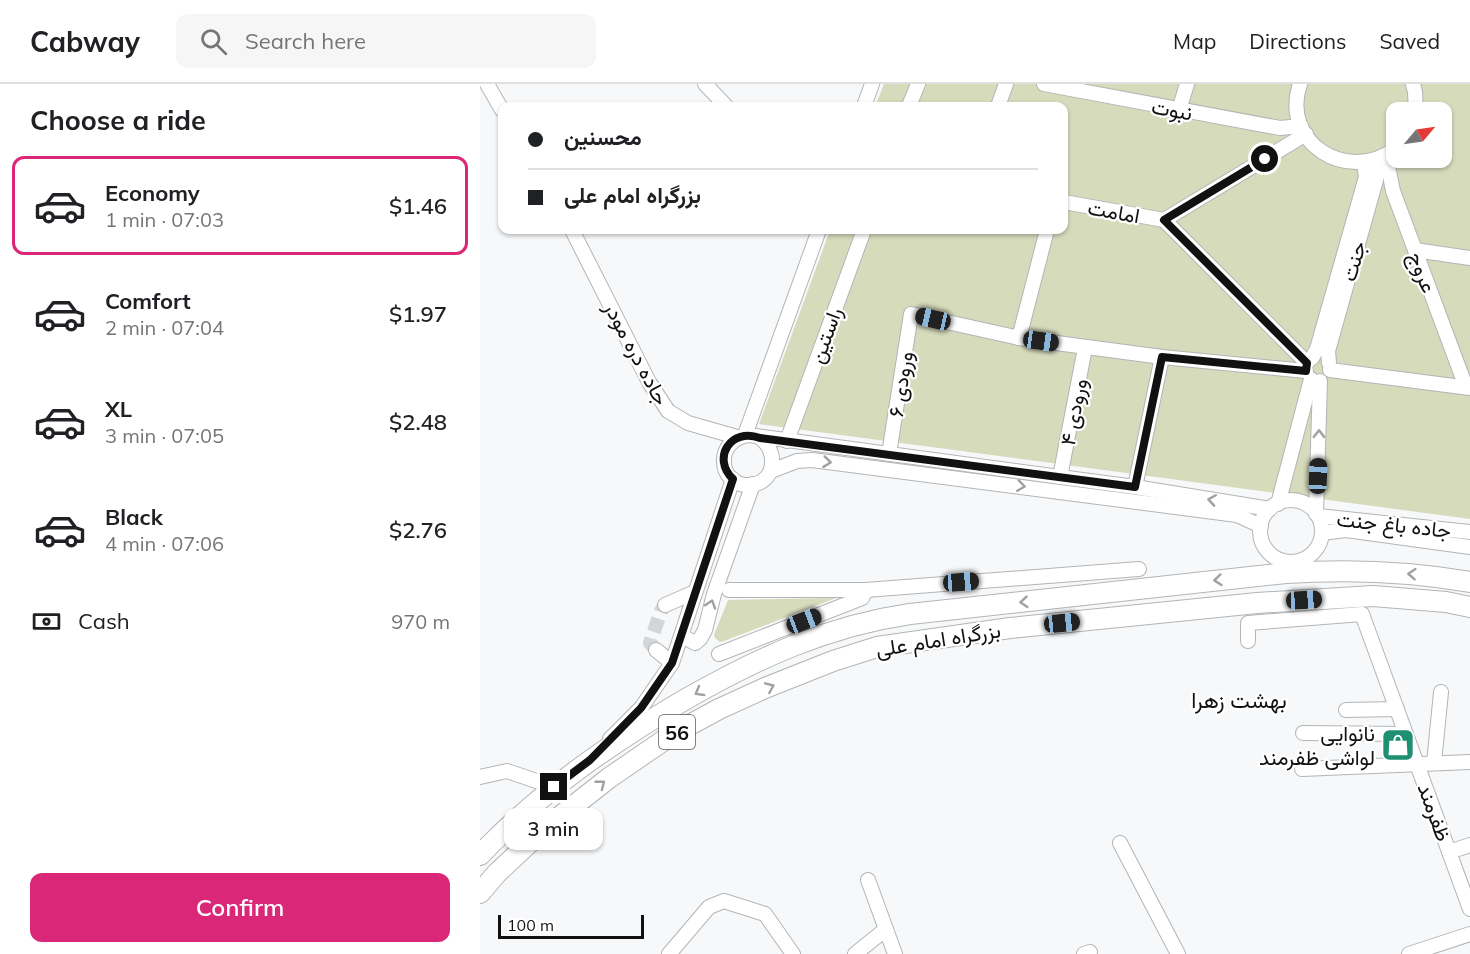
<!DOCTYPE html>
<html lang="en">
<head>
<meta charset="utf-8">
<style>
	:root { --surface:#fff; --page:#f6f6f6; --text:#202124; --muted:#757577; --line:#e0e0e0; --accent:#db2777 }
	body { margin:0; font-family:Mulish,Vazirmatn,sans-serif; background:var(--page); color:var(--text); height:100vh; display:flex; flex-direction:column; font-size:22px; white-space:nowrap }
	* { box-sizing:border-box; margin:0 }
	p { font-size:20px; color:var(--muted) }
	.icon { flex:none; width:33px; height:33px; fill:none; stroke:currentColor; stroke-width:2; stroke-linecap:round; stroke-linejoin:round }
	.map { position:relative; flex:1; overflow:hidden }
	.side { display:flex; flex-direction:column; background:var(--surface); width:480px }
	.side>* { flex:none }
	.hud { position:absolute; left:18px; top:18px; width:570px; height:132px; border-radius:12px; box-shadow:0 2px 4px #0004; display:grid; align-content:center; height:132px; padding:0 30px; background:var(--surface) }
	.needle { width:39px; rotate:61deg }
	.controls { position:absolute; left:906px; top:18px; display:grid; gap:12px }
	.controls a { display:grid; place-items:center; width:66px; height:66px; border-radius:12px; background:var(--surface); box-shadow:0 2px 4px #0004; font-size:30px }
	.scale { position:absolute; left:18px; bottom:15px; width:146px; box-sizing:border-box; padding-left:6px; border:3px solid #111112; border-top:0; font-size:16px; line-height:21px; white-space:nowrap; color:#111112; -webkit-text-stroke:4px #fff; paint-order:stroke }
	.end { position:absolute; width:27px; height:27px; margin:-14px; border:8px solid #111112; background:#fff; box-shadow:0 0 0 3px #fff }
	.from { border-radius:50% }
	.bubble { position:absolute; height:42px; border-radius:12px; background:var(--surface); box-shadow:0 2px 4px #0004; font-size:20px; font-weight:600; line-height:42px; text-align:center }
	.car { position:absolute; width:18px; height:36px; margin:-18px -9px; border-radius:8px; box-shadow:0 0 4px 2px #0007; background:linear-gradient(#222 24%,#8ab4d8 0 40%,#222 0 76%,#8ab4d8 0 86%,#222 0) }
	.hud b { display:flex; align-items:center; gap:21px; height:57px; font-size:22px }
	.hud b+b { border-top:2px solid var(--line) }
	.hud i { width:15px; height:15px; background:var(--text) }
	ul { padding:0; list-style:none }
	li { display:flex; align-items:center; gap:18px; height:99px; margin:0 12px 9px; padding:0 18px; border:3px solid transparent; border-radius:12px }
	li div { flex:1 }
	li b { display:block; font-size:22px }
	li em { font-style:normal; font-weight:600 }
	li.current { border-color:var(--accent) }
	li>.icon { width:54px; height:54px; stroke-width:1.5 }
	h2 { padding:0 30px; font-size:27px; line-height:72px }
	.pay { display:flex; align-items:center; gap:15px; height:66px; padding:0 30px; font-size:22px }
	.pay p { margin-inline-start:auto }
	.cta { display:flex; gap:12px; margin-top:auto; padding:12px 30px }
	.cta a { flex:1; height:69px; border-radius:12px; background:var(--accent); color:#fff; font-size:24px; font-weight:600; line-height:69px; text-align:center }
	header { display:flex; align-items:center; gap:36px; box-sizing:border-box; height:84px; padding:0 30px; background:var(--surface); border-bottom:2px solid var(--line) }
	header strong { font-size:28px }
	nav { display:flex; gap:33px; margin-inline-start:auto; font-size:21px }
	.search { width:420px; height:54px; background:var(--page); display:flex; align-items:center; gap:15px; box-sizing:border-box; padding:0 21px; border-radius:12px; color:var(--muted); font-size:22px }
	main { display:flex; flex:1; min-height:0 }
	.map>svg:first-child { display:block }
	.green { fill:#d6dbbc; fill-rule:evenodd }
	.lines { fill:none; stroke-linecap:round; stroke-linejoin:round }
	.minor-tunnel { stroke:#d4d5d7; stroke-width:14; stroke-dasharray:14 7; stroke-linecap:butt }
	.minor-casing { stroke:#b3b4b5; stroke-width:16 }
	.highway-casing { stroke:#b3b4b5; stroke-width:22 }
	.minor { stroke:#fff; stroke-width:14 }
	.highway { stroke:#fff; stroke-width:20 }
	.oneway { stroke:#a0a0a0 }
	.route { stroke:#111112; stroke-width:8 }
	.labels { text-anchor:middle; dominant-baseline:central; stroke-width:4.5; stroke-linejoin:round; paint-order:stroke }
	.shield { fill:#fff; stroke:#585859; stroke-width:1.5 }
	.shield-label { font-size:20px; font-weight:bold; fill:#111112 }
	.street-label { font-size:21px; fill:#111112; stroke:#fff }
	.poi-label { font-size:21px; fill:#111112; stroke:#fff; text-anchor:end }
	.neighbourhood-label { font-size:22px; fill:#111112; stroke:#fff }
</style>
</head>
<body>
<header>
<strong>Cabway</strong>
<div class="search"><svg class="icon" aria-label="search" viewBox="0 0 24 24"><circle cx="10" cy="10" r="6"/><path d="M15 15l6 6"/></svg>Search here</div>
<nav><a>Map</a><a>Directions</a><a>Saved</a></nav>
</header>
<main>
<section class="side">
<h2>Choose a ride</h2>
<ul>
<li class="current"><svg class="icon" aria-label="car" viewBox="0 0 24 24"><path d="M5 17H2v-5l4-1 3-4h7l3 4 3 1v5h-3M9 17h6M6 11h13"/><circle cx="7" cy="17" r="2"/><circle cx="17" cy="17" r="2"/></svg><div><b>Economy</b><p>1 min · 07:03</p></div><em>$1.46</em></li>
<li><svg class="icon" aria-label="car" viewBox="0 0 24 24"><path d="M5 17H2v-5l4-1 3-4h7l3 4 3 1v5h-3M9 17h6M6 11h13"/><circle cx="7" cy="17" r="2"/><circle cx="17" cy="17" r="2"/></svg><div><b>Comfort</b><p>2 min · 07:04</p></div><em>$1.97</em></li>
<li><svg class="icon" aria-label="car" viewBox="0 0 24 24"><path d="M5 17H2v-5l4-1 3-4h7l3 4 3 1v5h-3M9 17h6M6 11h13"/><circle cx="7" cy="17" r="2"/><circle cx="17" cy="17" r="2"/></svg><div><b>XL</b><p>3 min · 07:05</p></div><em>$2.48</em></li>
<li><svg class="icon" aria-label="car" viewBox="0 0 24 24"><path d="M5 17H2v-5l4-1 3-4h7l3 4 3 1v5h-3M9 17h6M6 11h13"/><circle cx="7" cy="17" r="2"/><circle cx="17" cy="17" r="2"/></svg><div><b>Black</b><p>4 min · 07:06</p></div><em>$2.76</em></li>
</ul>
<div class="pay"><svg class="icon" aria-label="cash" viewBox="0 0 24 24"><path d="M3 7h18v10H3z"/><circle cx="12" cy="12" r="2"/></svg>Cash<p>970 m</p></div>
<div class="cta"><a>Confirm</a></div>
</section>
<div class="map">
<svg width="990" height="870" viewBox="0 0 990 870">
	<rect width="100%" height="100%" fill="#f7f8fa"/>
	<g class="green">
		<path d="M404 0H990V435L279 340 350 146H584V22H395ZM916 28H962V74H916Z"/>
		<path d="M356 514 244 557 240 558 235 554 234 551 248 516Z"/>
	</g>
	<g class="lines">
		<path class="minor-tunnel" d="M176 566 170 559 181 527 185 521"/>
		<g class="minor-casing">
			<g id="minor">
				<path d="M7 0 22 26"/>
				<path d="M225 0 246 22"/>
				<path d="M564 0 800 44 821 42"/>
				<path d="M820 0C800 59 868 101 916 64"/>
				<path d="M933 0 935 8 936 28"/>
				<path d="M384 22 392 0"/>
				<path d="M429 22 438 0"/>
				<path d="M518 22 526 0"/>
				<path d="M699 26 707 0"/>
				<path d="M906 72 913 107 986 303"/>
				<path d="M584 118 684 136"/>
				<path d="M684 136 827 279"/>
				<path d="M684 136 826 50"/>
				<path d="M92 146 169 298 188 327 208 339 257 353"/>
				<path d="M935 166 990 174"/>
				<path d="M539 254 567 146"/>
				<path d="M832 274 837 265 886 93 884 79"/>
				<path d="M849 279 848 267 896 96 899 75"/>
				<path d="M850 286 990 304"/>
				<path d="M265 351 339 146"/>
				<path d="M280 354C299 367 296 400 269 401 237 402 234 355 269 351L655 403 790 425"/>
				<path d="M307 357 384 146"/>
				<path d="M409 370 431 230 539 254 682 273 826 287"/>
				<path d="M291 387 317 377 332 376 757 431 781 442"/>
				<path d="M580 393 605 264"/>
				<path d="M655 403 682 273"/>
				<circle cx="811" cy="447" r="31"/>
				<path d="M798 420 831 295"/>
				<path d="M836 430 840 297"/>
				<path d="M838 432 990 448"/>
				<path d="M842 449 866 446 990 463"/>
				<path d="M249 506H386L659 485"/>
				<path d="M185 521 215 508"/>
				<path d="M202 552 215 559 220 555 225 546 234 510 273 400"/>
				<path d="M768 557V539L882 530 990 825"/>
				<path d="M176 566 192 579"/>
				<path d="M239 570 382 514 386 506"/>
				<path d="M866 626 917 625"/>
				<path d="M823 649 926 650"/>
				<path d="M130 655 161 624 192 579 253 395"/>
				<path d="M954 679 961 608"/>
				<path d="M822 685 990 678"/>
				<path d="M0 693 27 687 74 703"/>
				<path d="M640 759 698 870"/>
				<path d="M969 768 990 761"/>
				<path d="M388 796 415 870"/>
				<path d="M189 870 229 823 244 817 285 830 313 870"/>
				<path d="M375 870 406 845"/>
				<path d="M604 870 610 868"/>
				<path d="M929 870 990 850"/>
			</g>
		</g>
		<g class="highway-casing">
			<g id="highway">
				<path d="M0 771C60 708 131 659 206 615 278 574 347 542 430 530L806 489C868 485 929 487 990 498"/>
				<path d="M0 809 17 789 64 745 129 694 193 650 239 625 285 604 353 577 397 563 530 544 777 519 893 512 966 518 990 523"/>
			</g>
		</g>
		<use href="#minor" class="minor"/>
		<use href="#highway" class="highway"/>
	</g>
	<defs><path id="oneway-chevron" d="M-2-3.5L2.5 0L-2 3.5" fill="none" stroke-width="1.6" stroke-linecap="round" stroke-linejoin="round" transform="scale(1.5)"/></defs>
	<g class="oneway">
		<use href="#oneway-chevron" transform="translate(839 350) rotate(-89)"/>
		<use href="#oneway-chevron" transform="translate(347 378) rotate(7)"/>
		<use href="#oneway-chevron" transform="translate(541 402) rotate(8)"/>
		<use href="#oneway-chevron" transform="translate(732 416) rotate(-171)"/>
		<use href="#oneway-chevron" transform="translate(932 490) rotate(-176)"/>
		<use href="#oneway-chevron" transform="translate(738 496) rotate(174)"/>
		<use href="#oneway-chevron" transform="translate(544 518) rotate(175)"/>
		<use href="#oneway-chevron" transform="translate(231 520) rotate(-72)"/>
		<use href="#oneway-chevron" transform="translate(290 603) rotate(-23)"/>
		<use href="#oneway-chevron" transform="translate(219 608) rotate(150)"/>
		<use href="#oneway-chevron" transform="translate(121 700) rotate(-38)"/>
	</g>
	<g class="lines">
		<path class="route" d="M74 703 110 676 161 624 192 579 253 395C231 374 251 343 280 354L655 403 682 273 826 287 827 279 684 136 785 75"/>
	</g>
	<defs>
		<g id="shop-square" transform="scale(1.725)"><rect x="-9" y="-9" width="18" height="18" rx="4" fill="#1e8f70" stroke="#fff"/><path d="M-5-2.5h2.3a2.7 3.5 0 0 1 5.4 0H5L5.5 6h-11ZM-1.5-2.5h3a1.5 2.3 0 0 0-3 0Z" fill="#fff"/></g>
	</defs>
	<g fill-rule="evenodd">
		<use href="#shop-square" x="918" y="661"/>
	</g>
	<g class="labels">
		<rect class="shield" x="179" y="631" width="36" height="34" rx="4.5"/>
		<g class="shield-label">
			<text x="197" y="648">56</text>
		</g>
		<g class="street-label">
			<text transform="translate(692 25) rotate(10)">نبوت</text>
			<text transform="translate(634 127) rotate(10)">امامت</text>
			<text transform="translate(873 177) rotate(-74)">جنت</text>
			<text transform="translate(943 188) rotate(69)">عروج</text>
			<text transform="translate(345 251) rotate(-70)">راستین</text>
			<text transform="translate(157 269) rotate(62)">جاده دره مودر</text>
			<text transform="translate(420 300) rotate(-81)">ورودی ۶</text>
			<text transform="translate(593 328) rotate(-79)">ورودی ۴</text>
			<text transform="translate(914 440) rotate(6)">جاده باغ جنت</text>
			<text transform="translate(458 555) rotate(-9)">بزرگراه امام علی</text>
			<text transform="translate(955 728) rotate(70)">ظفرمند</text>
		</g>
		<g class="poi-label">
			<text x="895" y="649">نانوایی<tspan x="895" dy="24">لواشی ظفرمند</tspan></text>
		</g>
		<g class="neighbourhood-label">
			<text x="759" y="616">بهشت زهرا</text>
		</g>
	</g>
</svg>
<div class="controls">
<a><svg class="needle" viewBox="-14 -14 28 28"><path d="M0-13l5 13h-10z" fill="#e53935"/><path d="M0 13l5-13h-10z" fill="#757577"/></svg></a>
</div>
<div class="scale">100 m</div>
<i class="end from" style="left:785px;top:75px"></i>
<i class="end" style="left:74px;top:703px"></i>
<div class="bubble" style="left:24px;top:724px;width:99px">3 min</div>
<i class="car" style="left:453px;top:235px;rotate:283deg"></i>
<i class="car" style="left:561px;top:257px;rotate:98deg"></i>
<i class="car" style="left:838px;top:392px;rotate:2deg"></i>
<i class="car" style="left:481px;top:498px;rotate:86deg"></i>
<i class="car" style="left:824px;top:516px;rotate:87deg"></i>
<i class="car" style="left:324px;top:537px;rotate:69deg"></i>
<i class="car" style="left:582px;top:539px;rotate:84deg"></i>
<div class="hud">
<b><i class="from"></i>محسنین</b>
<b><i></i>بزرگراه امام علی</b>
</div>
</div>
</main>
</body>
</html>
